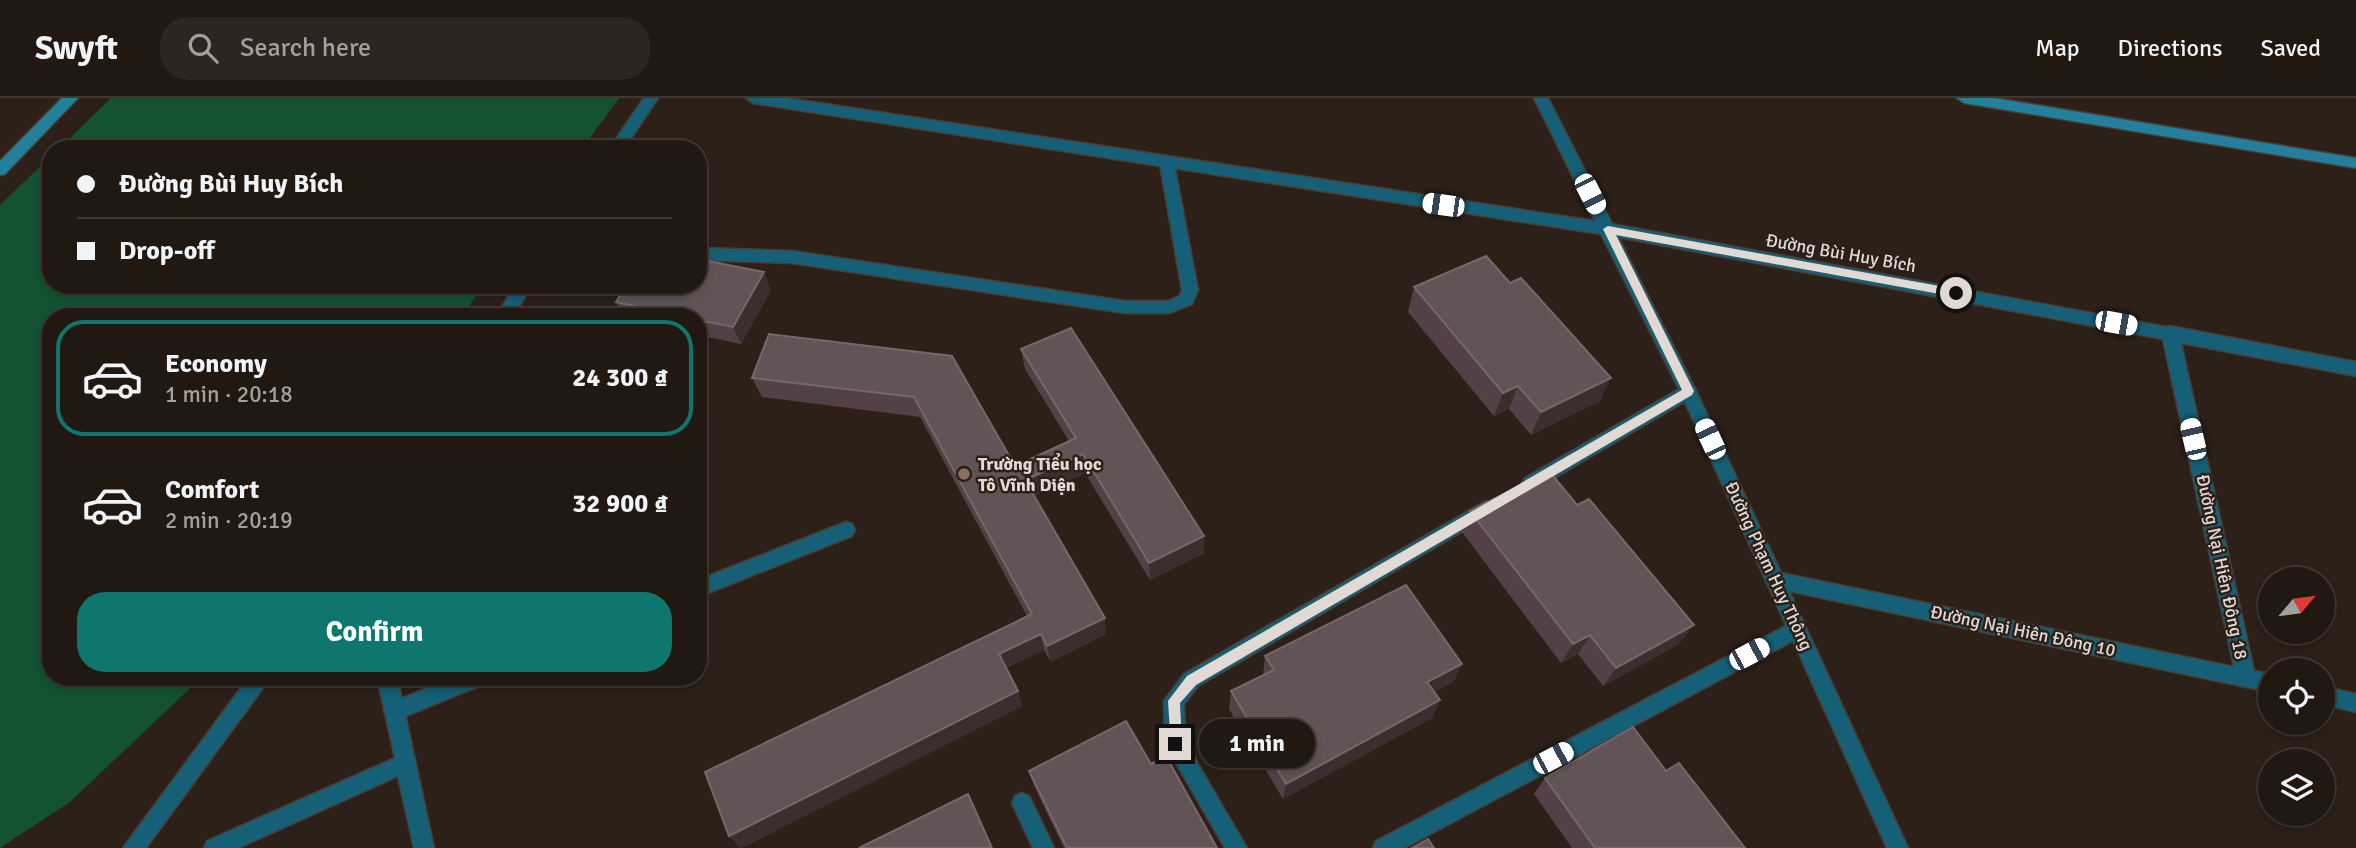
<!DOCTYPE html>
<html lang="en">
<head>
<meta charset="utf-8">
<style>
	:root { --surface:#211812; --page:#2d2520; --text:#f1f3f6; --muted:#a2a09f; --line:#3e3732; --accent:#0f766e }
	body { margin:0; font-family:Signika,sans-serif; background:var(--page); color:var(--text); height:100vh; display:flex; flex-direction:column; font-size:26px; white-space:nowrap }
	* { box-sizing:border-box; margin:0 }
	p { font-size:23px; color:var(--muted) }
	.icon { flex:none; width:38px; height:38px; fill:none; stroke:currentColor; stroke-width:2; stroke-linecap:round; stroke-linejoin:round }
	.map { position:relative; flex:1; overflow:hidden }
	.side { position:absolute; left:42px; top:210px; width:665px; height:378px; display:flex; flex-direction:column; background:var(--surface); border-radius:28px; box-shadow:0 4px 10px #0003,0 0 0 2px var(--line) }
	.side>* { flex:none }
	.hud { position:absolute; left:42px; top:42px; width:665px; height:154px; border-radius:28px; box-shadow:0 4px 10px #0003,0 0 0 2px var(--line); display:grid; align-content:center; height:154px; padding:0 35px; background:var(--surface) }
	.needle { width:46px; rotate:61deg }
	.controls { position:absolute; left:2258px; top:469px; display:grid; gap:14px }
	.controls a { display:grid; place-items:center; width:77px; height:77px; border-radius:50%; background:var(--surface); box-shadow:0 4px 10px #0003,0 0 0 2px var(--line); font-size:35px }
	.end { position:absolute; width:32px; height:32px; margin:-16px; border:9px solid #e1d9d4; background:#111; box-shadow:0 0 0 4px #111 }
	.from { border-radius:50% }
	.bubble { position:absolute; height:49px; border-radius:24px; background:var(--surface); box-shadow:0 4px 10px #0003,0 0 0 2px var(--line); font-size:23px; font-weight:700; line-height:49px; text-align:center }
	.car { position:absolute; width:21px; height:42px; margin:-21px -10px; border-radius:9px; box-shadow:0 0 5px 2px #0007; background:linear-gradient(#fff 24%,#345 0 40%,#fff 0 76%,#345 0 86%,#fff 0) }
	.hud b { display:flex; align-items:center; gap:24px; height:66px; font-size:26px }
	.hud b+b { border-top:2px solid var(--line) }
	.hud i { width:18px; height:18px; background:var(--text) }
	ul { padding:12px 0 0; list-style:none }
	li { display:flex; align-items:center; gap:21px; height:116px; margin:0 14px 10px; padding:0 21px; border:4px solid transparent; border-radius:28px }
	li div { flex:1 }
	li b { display:block; font-size:26px }
	li em { font-style:normal; font-weight:700 }
	li.selected { border-color:var(--accent) }
	li>.icon { width:63px; height:63px; stroke-width:1.5 }
	.cta { display:flex; gap:14px; margin-top:auto; padding:14px 35px }
	.cta a { flex:1; height:80px; border-radius:28px; background:var(--accent); color:#fff; font-size:28px; font-weight:700; line-height:80px; text-align:center }
	header { display:flex; align-items:center; gap:42px; box-sizing:border-box; height:98px; padding:0 35px; background:var(--surface); border-bottom:2px solid var(--line) }
	header strong { font-size:33px }
	nav { display:flex; gap:38px; margin-inline-start:auto; font-size:24px }
	.search { width:490px; height:63px; background:var(--page); display:flex; align-items:center; gap:18px; box-sizing:border-box; padding:0 24px; border-radius:28px; color:var(--muted); font-size:26px }
	.map>svg:first-child { display:block }
	.green { fill:#135331 }
	.lines { fill:none; stroke-linecap:round; stroke-linejoin:round }
	.lane-casing { stroke:#493e36; stroke-width:3 }
	.street-casing { stroke:#493e36; stroke-width:3 }
	.secondary-casing { stroke:#493e36; stroke-width:3 }
	.lane { fill:#156077; fill-rule:evenodd }
	.street { fill:#156077; fill-rule:evenodd }
	.secondary { fill:#22809d; fill-rule:evenodd }
	.wall { fill:#524247 }
	.shaded-wall { fill:#3c2e2e }
	.building { fill:#615356; stroke:#75686a; stroke-width:2 }
	.route { fill:#e1d9d4 }
	.education-dot { fill:#8d6e63; stroke:#2c2018; stroke-width:2.5 }
	.labels { text-anchor:middle; dominant-baseline:central; stroke-width:5; stroke-linejoin:round; paint-order:stroke }
	.street-label { font-size:18px; fill:#e1d9d4; stroke:#2c2018 }
	.poi-label { font-size:18px; font-weight:bold; fill:#e1d9d4; stroke:#2c2018; text-anchor:start }
</style>
</head>
<body>
<header>
<strong>Swyft</strong>
<div class="search"><svg class="icon" aria-label="search" viewBox="0 0 24 24"><circle cx="10" cy="10" r="6"/><path d="M15 15l6 6"/></svg>Search here</div>
<nav><a>Map</a><a>Directions</a><a>Saved</a></nav>
</header>
<div class="map">
<svg width="2356" height="750" viewBox="0 0 2356 750">
	<rect width="100%" height="100%" fill="#2c2018"/>
	<g class="green">
		<path d="M111 0H619L582 51H59Z"/>
		<path d="M51 58V187H484L461 219H51V579H202L70 704 0 750V107Z"/>
	</g>
	<g class="lines">
		<g class="lane-casing">
			<g id="lane">
				<path d="M1167 61 1174 66 1198 192 1192 206 1169 215H1125L792 165 698 162V150L792 153 1125 203H1168L1180 198 1182 192 1160 66Z"/>
				<path d="M1688 286 1694 288 1696 293 1694 298 1537 390 1531 392 1525 390 1522 385 1525 380Z"/>
				<path d="M1486 403 1492 406 1495 411 1492 416 1198 588 1184 606 1185 644 1247 750H1225L1165 646 1164 603 1184 576Z"/>
				<path d="M846 424 852 426 855 432 852 438 698 499V482Z"/>
				<path d="M1797 522 1804 525 1806 531 1804 537 1404 750H1373L1376 743Z"/>
				<path d="M456 579H489L486 585 401 620 394 622 387 620 384 613 387 606Z"/>
				<path d="M1022 695 1029 698 1054 750H1033L1012 705 1015 698Z"/>
			</g>
		</g>
		<g class="street-casing">
			<g id="street">
				<path d="M644 0H658L624 51H609Z"/>
				<path d="M746 0H786L1595 123 1534 0H1548L1612 126 2166 229 2170 228 2356 264V278L2181 245 2254 573 2270 576V594L1789 493 1908 750H1887L1680 293 1601 136 753 5ZM1618 139 2163 241 2234 569 1781 475 1696 293Z"/>
				<path d="M515 187H532L513 219H496Z"/>
				<path d="M249 579H271L146 750H123Z"/>
				<path d="M377 579H397L434 750H414L398 678 238 750H204L207 743 395 660Z"/>
				<path d="M2322 588 2356 596V614L2322 606Z"/>
			</g>
		</g>
		<g class="secondary-casing">
			<g id="secondary">
				<path d="M62 0H78L5 76 0 77V63Z"/>
				<path d="M1957 0H1994L2356 60V70L1964 5Z"/>
			</g>
		</g>
		<use href="#lane" class="lane"/>
		<use href="#street" class="street"/>
		<use href="#secondary" class="secondary"/>
	</g>
	<g class="wall">
		<path d="M1414 189 1600 303 1531 337 1509 311 1494 318 1408 214Z"/>
		<path d="M771 192 741 246 698 237V219H624L616 204Z"/>
		<path d="M1021 251 1204 455 1150 482 1085 375 1034 398 1106 536 1051 564 1044 552 1006 570 1018 593 1022 608 741 750 729 738 1027 518 920 319 762 299 752 280 952 258 1015 368 1069 343 1025 271Z"/>
		<path d="M1470 413 1679 546 1603 588 1578 556 1561 565 1462 434Z"/>
		<path d="M1265 558 1462 566 1453 584 1434 594 1440 602 1432 620 1283 701 1229 611 1231 593 1263 577Z"/>
		<path d="M1151 666 1217 750H1064L1034 688 1029 673Z"/>
		<path d="M1666 673 1745 750H1572L1534 696 1545 680Z"/>
	</g>
	<g class="shaded-wall">
		<path d="M764 174 771 192 741 246 733 229Z"/>
		<path d="M698 266 704 277 698 287Z"/>
		<path d="M1611 280 1600 303 1531 337 1541 314Z"/>
		<path d="M1518 288 1509 311 1494 318 1503 295Z"/>
		<path d="M1083 356 1085 375 1029 400 1025 382Z"/>
		<path d="M1204 438V455L1150 482 1149 465Z"/>
		<path d="M1105 520 1106 536 1051 564 1047 548Z"/>
		<path d="M1694 527 1679 546 1603 588 1616 570Z"/>
		<path d="M1041 536 1044 552 1003 572 999 556Z"/>
		<path d="M1590 537 1578 556 1561 565 1573 546Z"/>
		<path d="M1462 566 1453 584 1420 602 1427 584Z"/>
		<path d="M1018 593 1022 608 741 750 729 738Z"/>
		<path d="M1440 602 1432 620 1283 701 1286 686Z"/>
	</g>
	<g class="building">
		<path d="M1486 158 1510 185 1521 180 1611 280 1541 314 1518 288 1503 295 1414 189Z"/>
		<path d="M698 161 764 174 733 229 698 222V219H684L616 204 626 187H698Z"/>
		<path d="M1071 230 1204 438 1149 465 1083 356 1025 382 1105 520 1047 548 1041 536 999 556 1018 593 729 738 705 674 1032 516 914 299 752 280 769 236 952 258 1015 368 1076 340 1021 251Z"/>
		<path d="M1549 373 1577 407 1589 401 1694 527 1616 570 1590 537 1573 546 1470 413Z"/>
		<path d="M1406 487 1462 566 1427 584 1440 602 1286 686 1231 593 1274 572 1265 558Z"/>
		<path d="M1126 623 1151 666 1166 658 1217 750H1067L1029 673Z"/>
		<path d="M1633 629 1666 673 1679 665 1745 750H1595L1545 680Z"/>
		<path d="M968 696 992 750H859Z"/>
		<path d="M1428 741 1434 750H1412Z"/>
	</g>
	<path class="route" d="M1608 128 1956 191 1961 195 1956 199 1616 137 1694 293 1692 297 1196 587 1180 605 1182 646 1180 650H1171L1168 603 1187 578 1682 292 1603 131Z"/>
	<circle class="education-dot" cx="964" cy="376" r="7"/>
	<g class="labels">
		<g class="street-label">
			<text transform="translate(1841 155) rotate(10)">Đường Bùi Huy Bích</text>
			<text transform="translate(1769 468) rotate(65)">Đường Phạm Huy Thông</text>
			<text transform="translate(2222 469) rotate(78)">Đường Nại Hiên Đông 18</text>
			<text transform="translate(2023 533) rotate(12)">Đường Nại Hiên Đông 10</text>
		</g>
		<g class="poi-label">
			<text x="978" y="366">Trường Tiểu học<tspan x="978" dy="21">Tô Vĩnh Diện</tspan></text>
		</g>
	</g>
</svg>
<div class="controls">
<a><svg class="needle" viewBox="-14 -14 28 28"><path d="M0-13l5 13h-10z" fill="#e53935"/><path d="M0 13l5-13h-10z" fill="#a2a09f"/></svg></a>
<a><svg class="icon" aria-label="locate" viewBox="0 0 24 24"><circle cx="12" cy="12" r="6"/><path d="M12 2v4M12 18v4M2 12h4M18 12h4"/></svg></a>
<a><svg class="icon" aria-label="layers" viewBox="0 0 24 24"><path d="M12 4l9 5-9 5-9-5zM3 14l9 5 9-5"/></svg></a>
</div>
<i class="end from" style="left:1956px;top:195px"></i>
<i class="end" style="left:1175px;top:646px"></i>
<div class="bubble" style="left:1199px;top:621px;width:116px">1 min</div>
<i class="car" style="left:1590px;top:96px;rotate:153deg"></i>
<i class="car" style="left:1443px;top:107px;rotate:278deg"></i>
<i class="car" style="left:2116px;top:225px;rotate:100deg"></i>
<i class="car" style="left:1710px;top:341px;rotate:335deg"></i>
<i class="car" style="left:2193px;top:341px;rotate:347deg"></i>
<i class="car" style="left:1749px;top:556px;rotate:62deg"></i>
<i class="car" style="left:1553px;top:660px;rotate:62deg"></i>
<div class="hud">
<b><i class="from"></i>Đường Bùi Huy Bích</b>
<b><i></i>Drop-off</b>
</div>
<section class="side">
<ul>
<li class="selected"><svg class="icon" aria-label="car" viewBox="0 0 24 24"><path d="M5 17H2v-5l4-1 3-4h7l3 4 3 1v5h-3M9 17h6M6 11h13"/><circle cx="7" cy="17" r="2"/><circle cx="17" cy="17" r="2"/></svg><div><b>Economy</b><p>1 min · 20:18</p></div><em>24 300 ₫</em></li>
<li><svg class="icon" aria-label="car" viewBox="0 0 24 24"><path d="M5 17H2v-5l4-1 3-4h7l3 4 3 1v5h-3M9 17h6M6 11h13"/><circle cx="7" cy="17" r="2"/><circle cx="17" cy="17" r="2"/></svg><div><b>Comfort</b><p>2 min · 20:19</p></div><em>32 900 ₫</em></li>
</ul>
<div class="cta"><a>Confirm</a></div>
</section>
</div>
</body>
</html>
